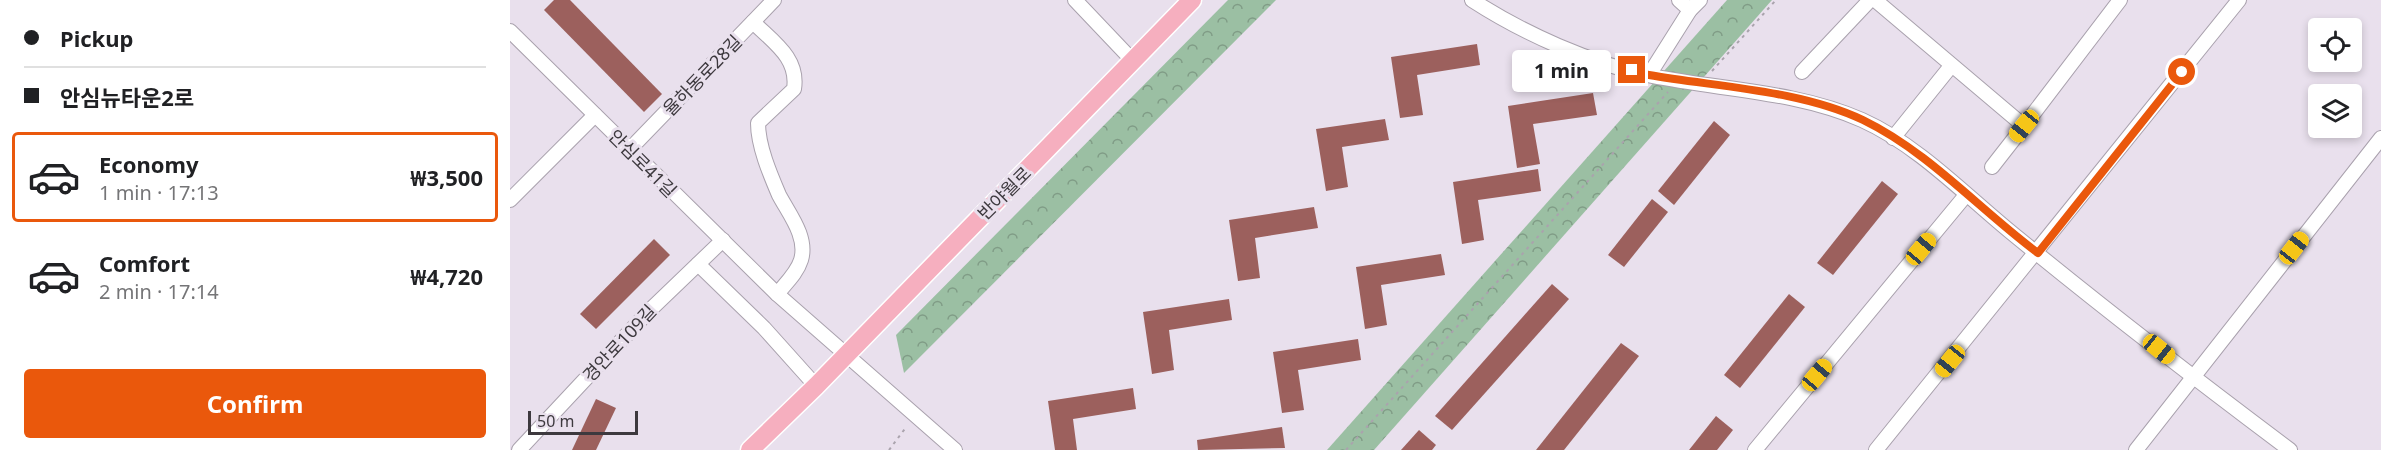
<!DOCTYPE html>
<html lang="en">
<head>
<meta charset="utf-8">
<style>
	:root { --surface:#fff; --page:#f2f2f2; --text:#202124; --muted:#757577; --line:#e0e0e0; --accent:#ea580c }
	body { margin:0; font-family:"Noto Sans","Noto Sans KR",sans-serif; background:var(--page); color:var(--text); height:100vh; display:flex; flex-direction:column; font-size:22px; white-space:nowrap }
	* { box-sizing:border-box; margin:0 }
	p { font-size:20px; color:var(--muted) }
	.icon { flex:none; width:33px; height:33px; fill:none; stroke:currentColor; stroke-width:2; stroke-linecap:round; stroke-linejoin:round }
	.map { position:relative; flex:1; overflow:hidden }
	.side { display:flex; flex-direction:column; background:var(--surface); width:510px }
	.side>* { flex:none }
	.hud { display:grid; align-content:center; height:132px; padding:0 24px; background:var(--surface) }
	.fabs { position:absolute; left:1798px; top:18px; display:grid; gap:12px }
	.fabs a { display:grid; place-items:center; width:54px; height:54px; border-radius:6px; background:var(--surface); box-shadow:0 3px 9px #0003; font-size:30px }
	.scale { position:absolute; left:18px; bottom:15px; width:110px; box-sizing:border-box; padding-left:6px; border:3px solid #3d393e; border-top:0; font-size:16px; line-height:21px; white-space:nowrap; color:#3d393e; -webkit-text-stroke:4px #e9e0ed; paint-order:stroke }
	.end { position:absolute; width:27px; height:27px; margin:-14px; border:8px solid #ea580c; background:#fff; box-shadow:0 0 0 3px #fff }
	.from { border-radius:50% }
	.bubble { position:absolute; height:42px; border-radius:6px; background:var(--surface); box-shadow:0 3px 9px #0003; font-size:20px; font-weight:700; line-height:42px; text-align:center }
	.car { position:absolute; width:18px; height:36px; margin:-18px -9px; border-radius:8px; box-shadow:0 0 4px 2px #0007; background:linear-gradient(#f5c518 24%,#345 0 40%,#f5c518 0 76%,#345 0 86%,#f5c518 0) }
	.hud b { display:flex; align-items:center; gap:21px; height:57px; font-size:22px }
	.hud b+b { border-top:2px solid var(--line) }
	.hud i { width:15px; height:15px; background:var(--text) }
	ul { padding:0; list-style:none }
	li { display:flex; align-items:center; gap:18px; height:90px; margin:0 12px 9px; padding:0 12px; border:3px solid transparent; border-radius:6px }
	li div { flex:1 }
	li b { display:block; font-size:22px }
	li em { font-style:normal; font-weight:700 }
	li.selected { border-color:var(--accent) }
	li>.icon { width:54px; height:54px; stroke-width:1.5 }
	.primary-button { display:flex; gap:12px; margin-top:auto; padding:12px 24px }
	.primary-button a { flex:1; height:69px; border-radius:6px; background:var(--accent); color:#fff; font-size:24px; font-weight:700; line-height:69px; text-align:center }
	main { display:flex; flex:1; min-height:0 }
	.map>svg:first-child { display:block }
	.park { fill:url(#park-crowns) }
	.building { fill:#9c605d }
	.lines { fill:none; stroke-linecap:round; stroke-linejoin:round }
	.minor-casing { stroke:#a9a1ad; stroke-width:16 }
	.major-casing { stroke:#fff; stroke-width:21 }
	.path { stroke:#aaa3ad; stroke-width:2; stroke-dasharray:3 4.5; stroke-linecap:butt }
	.minor { stroke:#fff; stroke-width:14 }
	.major { stroke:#f6afbf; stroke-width:18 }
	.route { stroke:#ea580c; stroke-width:8 }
	.labels { text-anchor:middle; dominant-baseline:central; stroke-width:6; stroke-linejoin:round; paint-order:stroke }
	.street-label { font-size:18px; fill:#3d393e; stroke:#e9e0ed }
</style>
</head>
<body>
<main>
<section class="side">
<div class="hud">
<b><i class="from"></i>Pickup</b>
<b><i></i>안심뉴타운2로</b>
</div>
<ul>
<li class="selected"><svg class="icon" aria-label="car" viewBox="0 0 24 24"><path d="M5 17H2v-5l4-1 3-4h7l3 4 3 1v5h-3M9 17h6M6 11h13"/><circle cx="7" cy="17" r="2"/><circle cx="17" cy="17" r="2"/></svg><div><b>Economy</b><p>1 min · 17:13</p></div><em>₩3,500</em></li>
<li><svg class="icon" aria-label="car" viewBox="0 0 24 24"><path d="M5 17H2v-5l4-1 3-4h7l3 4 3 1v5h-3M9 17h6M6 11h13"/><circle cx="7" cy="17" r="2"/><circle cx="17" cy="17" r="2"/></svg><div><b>Comfort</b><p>2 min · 17:14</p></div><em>₩4,720</em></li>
</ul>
<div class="primary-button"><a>Confirm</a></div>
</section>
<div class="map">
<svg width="1871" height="450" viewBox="0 0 1871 450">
	<defs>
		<pattern id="park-crowns" width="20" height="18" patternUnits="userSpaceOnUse" patternTransform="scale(1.5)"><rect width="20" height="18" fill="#9bbfa3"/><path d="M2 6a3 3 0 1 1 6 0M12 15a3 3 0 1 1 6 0" fill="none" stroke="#809c86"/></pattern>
	</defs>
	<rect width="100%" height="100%" fill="#e9e0ed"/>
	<g class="park">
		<path d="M718 0H766L394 373 386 335Z"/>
		<path d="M1217 0H1262L864 450H817Z"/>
	</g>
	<g class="building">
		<path d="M44 0H60L152 94 134 112 34 10Z"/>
		<path d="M967 44 970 65 907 75 913 115 890 118 881 57Z"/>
		<path d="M1083 93 1087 115 1023 124 1030 164 1007 168 998 106Z"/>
		<path d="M875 119 879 140 832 147 838 187 816 191 806 129Z"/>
		<path d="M1204 121 1220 135 1164 205 1148 191Z"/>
		<path d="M1028 169 1031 191 968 200 974 240 952 244 943 182Z"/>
		<path d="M1372 181 1388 194 1323 275 1307 263Z"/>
		<path d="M1142 199 1158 212 1114 267 1098 255Z"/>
		<path d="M804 207 808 228 745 238 750 278 728 281 719 220Z"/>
		<path d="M144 239 160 255 86 329 70 314Z"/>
		<path d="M931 254 935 275 871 285 877 325 855 329 846 267Z"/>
		<path d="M1042 284 1059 299 942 430 925 416Z"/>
		<path d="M1279 294 1295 307 1230 388 1214 375Z"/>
		<path d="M719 299 722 320 659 330 664 370 642 374 633 312Z"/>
		<path d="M848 339 851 360 788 370 794 410 772 413 763 352Z"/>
		<path d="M1111 343 1129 356 1054 450H1026Z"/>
		<path d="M623 388 626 409 563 419 567 450H545L538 401Z"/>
		<path d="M86 399 106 408 86 450H62Z"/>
		<path d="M1206 416 1223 430 1207 450H1179Z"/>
		<path d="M772 427 775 448 688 450 687 440Z"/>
		<path d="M909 430 926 445 922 450H891Z"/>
	</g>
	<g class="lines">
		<g class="minor-casing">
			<g id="minor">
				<path d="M565 0 623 61"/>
				<path d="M962 0C1013 33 1081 64 1142 76 1212 90 1286 91 1352 120 1410 146 1459 199 1508 238 1597 311 1688 381 1780 450"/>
				<path d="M1169 0 1180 10"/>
				<path d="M1365 0 1514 126 1610 0"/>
				<path d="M243 22C263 42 289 58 284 89L248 123C248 146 260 174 269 195 279 214 298 237 291 260 287 273 276 283 267 294"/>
				<path d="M0 31 267 294 445 450"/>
				<path d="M1292 72 1360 0"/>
				<path d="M1139 75 1180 10 1190 0"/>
				<path d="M1383 138 1441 66"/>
				<path d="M120 149 264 0"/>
				<path d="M1482 167 1514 126"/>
				<path d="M0 200 85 115"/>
				<path d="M188 264 254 328 306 386"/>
				<path d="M9 450 139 311 213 240"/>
				<path d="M1245 450 1456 195"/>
				<path d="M1366 450 1729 0"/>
				<path d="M1626 450 1871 138"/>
			</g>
		</g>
		<g class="major-casing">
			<path id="major" d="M240 450 306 386 682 0"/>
		</g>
		<g class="path">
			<path d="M1202 71 1266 0"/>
			<path d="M379 450 397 426"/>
			<path d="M836 450 1158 92"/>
		</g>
		<use href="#minor" class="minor"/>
		<use href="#major" class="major"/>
	</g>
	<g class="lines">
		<path class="route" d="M1122 70 1139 75C1208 87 1290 90 1353 120 1419 152 1470 210 1528 253L1672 72"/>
	</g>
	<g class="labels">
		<g class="street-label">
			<text transform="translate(192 75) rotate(-46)">율하동로28길</text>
			<text transform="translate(133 163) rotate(45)">안심로41길</text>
			<text transform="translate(494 193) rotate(-45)">반야월로</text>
			<text transform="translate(109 343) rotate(-47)">경안로109길</text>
		</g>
	</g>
</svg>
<div class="fabs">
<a><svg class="icon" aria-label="locate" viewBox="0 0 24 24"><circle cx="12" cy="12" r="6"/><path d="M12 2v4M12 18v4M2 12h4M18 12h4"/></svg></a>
<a><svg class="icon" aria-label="layers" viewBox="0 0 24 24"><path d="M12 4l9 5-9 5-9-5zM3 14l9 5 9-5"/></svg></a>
</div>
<div class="scale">50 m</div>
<i class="end from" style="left:1672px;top:72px"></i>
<i class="end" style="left:1122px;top:70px"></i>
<div class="bubble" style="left:1002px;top:50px;width:99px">1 min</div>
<i class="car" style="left:1514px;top:126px;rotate:219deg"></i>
<i class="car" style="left:1784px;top:248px;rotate:38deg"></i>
<i class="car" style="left:1411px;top:249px;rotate:40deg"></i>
<i class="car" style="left:1649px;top:349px;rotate:129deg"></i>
<i class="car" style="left:1440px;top:361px;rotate:219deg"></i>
<i class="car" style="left:1307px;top:375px;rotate:40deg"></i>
</div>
</main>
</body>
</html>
